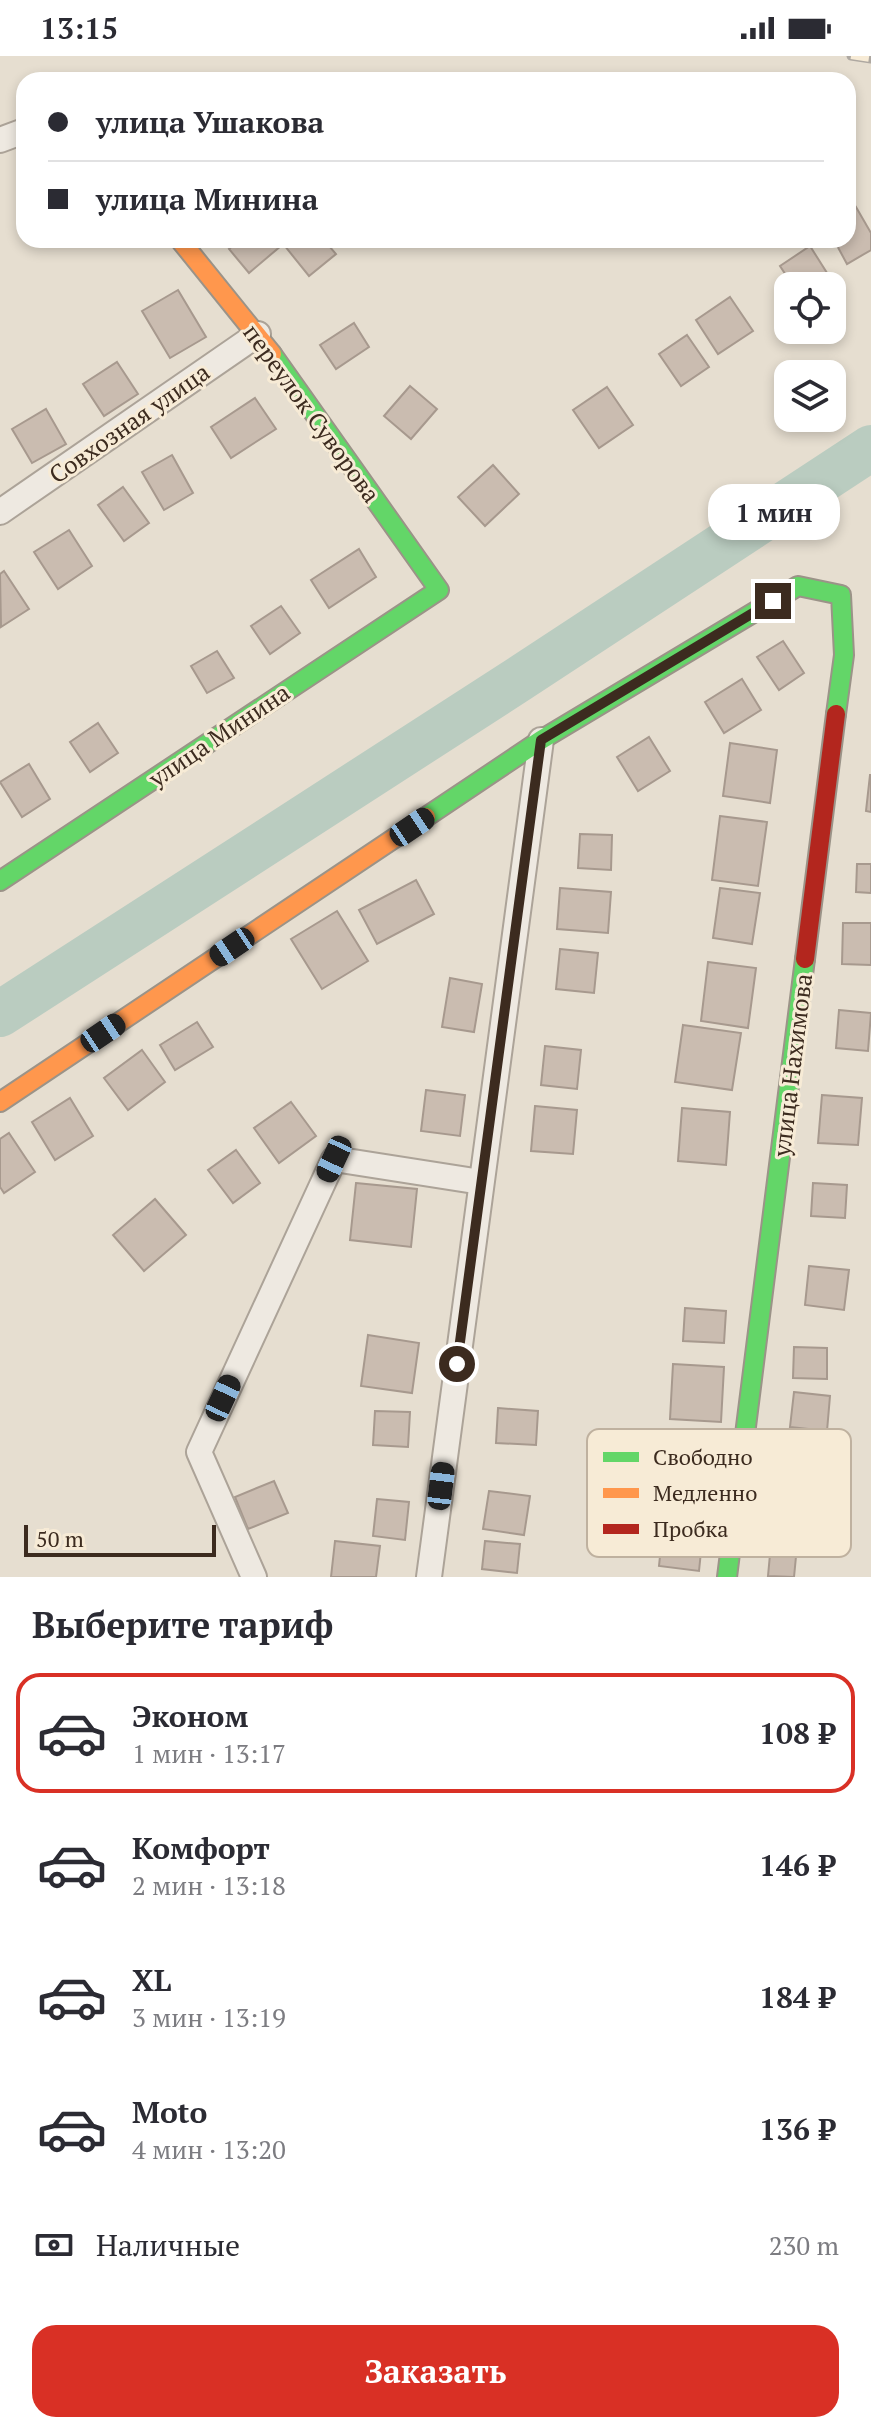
<!DOCTYPE html>
<html lang="ru">
<head>
<meta charset="utf-8">
<style>
	:root { --surface:#fff; --page:#f7f7f7; --text:#2b2b33; --muted:#7c7c81; --line:#e1e1e2; --accent:#d93025 }
	body { margin:0; font-family:"PT Serif",serif; background:var(--page); color:var(--text); height:100vh; display:flex; flex-direction:column; font-size:30px; white-space:nowrap }
	* { box-sizing:border-box; margin:0 }
	p { font-size:26px; color:var(--muted) }
	.icon { flex:none; width:44px; height:44px; fill:none; stroke:currentColor; stroke-width:2; stroke-linecap:round; stroke-linejoin:round }
	.map { position:relative; height:1521px; overflow:hidden }
	.panel { display:flex; flex-direction:column; background:var(--surface); flex:1 }
	.panel>* { flex:none }
	.guide { position:absolute; left:16px; top:16px; width:840px; height:176px; border-radius:24px; box-shadow:0 4px 12px #0003; display:grid; align-content:center; height:176px; padding:0 32px; background:var(--surface) }
	.controls { position:absolute; left:774px; top:216px; display:grid; gap:16px }
	.controls a { display:grid; place-items:center; width:72px; height:72px; border-radius:16px; background:var(--surface); box-shadow:0 4px 12px #0003; font-size:40px }
	.scale { position:absolute; left:24px; bottom:20px; width:192px; box-sizing:border-box; padding-left:8px; border:4px solid #3c2b1f; border-top:0; font-size:22px; line-height:28px; white-space:nowrap; color:#3c2b1f; -webkit-text-stroke:6px #f7ebd6; paint-order:stroke }
	.end { position:absolute; width:36px; height:36px; margin:-18px; border:10px solid #3c2b1f; background:#fff; box-shadow:0 0 0 4px #fff }
	.from { border-radius:50% }
	.bubble { position:absolute; height:56px; border-radius:24px; background:var(--surface); box-shadow:0 4px 12px #0003; font-size:26px; font-weight:700; line-height:56px; text-align:center }
	.car { position:absolute; width:24px; height:48px; margin:-24px -12px; border-radius:10px; box-shadow:0 0 6px 2px #0007; background:linear-gradient(#222 24%,#8ab4d8 0 40%,#222 0 76%,#8ab4d8 0 86%,#222 0) }
	.guide b { display:flex; align-items:center; gap:28px; height:76px; font-size:30px }
	.guide b+b { border-top:2px solid var(--line) }
	.guide i { width:20px; height:20px; background:var(--text) }
	ul { padding:0; list-style:none }
	li { display:flex; align-items:center; gap:24px; height:120px; margin:0 16px 12px; padding:0 16px; border:4px solid transparent; border-radius:24px }
	li div { flex:1 }
	li b { display:block; font-size:30px }
	li em { font-style:normal; font-weight:700 }
	li.selected { border-color:var(--accent) }
	li>.icon { width:72px; height:72px; stroke-width:1.5 }
	h2 { padding:0 32px; font-size:36px; line-height:96px }
	.pay { display:flex; align-items:center; gap:20px; height:88px; padding:0 32px; font-size:30px }
	.pay p { margin-inline-start:auto }
	.action { display:flex; gap:16px; margin-top:auto; padding:16px 32px }
	.action a { flex:1; height:92px; border-radius:24px; background:var(--accent); color:#fff; font-size:32px; font-weight:700; line-height:92px; text-align:center }
	.status { display:flex; justify-content:space-between; align-items:center; height:56px; padding:0 40px; background:var(--surface); direction:ltr }
	.status svg { height:22px; fill:currentColor }
	.map>svg:first-child { display:block }
	.lines { fill:none; stroke-linecap:round; stroke-linejoin:round }
	.river { stroke:#baccc0; stroke-width:46 }
	.building { fill:#cabcb0; stroke:#a7998e; stroke-width:2 }
	.street-casing { stroke:#aca398; stroke-width:28 }
	.fast-casing { stroke:#9b9388; stroke-width:22 }
	.slow-casing { stroke:#9b9388; stroke-width:22 }
	.jam-casing { stroke:#9b9388; stroke-width:22 }
	.street { stroke:#eee9e1; stroke-width:24 }
	.fast { stroke:#63d668; stroke-width:18 }
	.slow { stroke:#ff974d; stroke-width:18 }
	.jam { stroke:#b3261e; stroke-width:18 }
	.rail-casing { stroke:#aea8a1; stroke-width:9 }
	.rail { stroke:#f7ebd6; stroke-width:6; stroke-dasharray:18; stroke-linecap:butt }
	.route { stroke:#3c2b1f; stroke-width:10 }
	.labels { text-anchor:middle; dominant-baseline:central; stroke-width:6; stroke-linejoin:round; paint-order:stroke }
	.street-label { font-size:24px; fill:#3c2b1f; stroke:#f7ebd6 }
	.key { fill:#f7ebd6; stroke:#bfb19f; stroke-width:2 }
	.key-label { font-size:22px; fill:#3c2b1f }
</style>
</head>
<body>
<div class="status"><b>13:15</b><svg viewBox="0 0 49 12"><path d="M0 12V9h3v3zM5 12V6h3v6zM10 12V3h3v9zM15 12V0h3v12zM26 1h20v11H26zM47 4h2v5h-2z"/></svg></div>
<div class="map">
<svg width="871" height="1521" viewBox="0 0 871 1521">
	<rect width="100%" height="100%" fill="#e6ded0"/>
	<g class="lines">
		<path class="river" d="M0 958 519 623 871 392"/>
	</g>
	<g class="building">
		<path d="M856 151 871 177V194L847 208 834 184H848V156Z"/>
		<path d="M240 184H278L282 189 249 217 229 193Z"/>
		<path d="M290 184H324L336 198 309 220 284 189Z"/>
		<path d="M810 190 834 228 831 230H793L780 210Z"/>
		<path d="M178 234 206 281 170 302 142 255Z"/>
		<path d="M730 241 753 275 718 298 696 264Z"/>
		<path d="M354 267 369 291 336 313 320 289Z"/>
		<path d="M687 279 709 311 681 330 659 298Z"/>
		<path d="M117 306 138 338 104 360 83 328Z"/>
		<path d="M410 330 437 353 411 383 384 360Z"/>
		<path d="M607 331 633 369 599 392 573 354Z"/>
		<path d="M255 342 276 373 231 402 211 371Z"/>
		<path d="M46 353 66 388 32 407 12 373Z"/>
		<path d="M172 399 193 437 164 454 142 416Z"/>
		<path d="M493 409 519 438 485 470 458 441Z"/>
		<path d="M123 431 149 467 124 485 98 449Z"/>
		<path d="M69 474 92 510 58 533 34 496Z"/>
		<path d="M359 493 376 521 329 552 311 524Z"/>
		<path d="M4 515 29 553 1 571 0 518Z"/>
		<path d="M281 550 300 577 270 598 251 570Z"/>
		<path d="M783 585 804 617 779 634 757 601Z"/>
		<path d="M217 595 234 622 207 637 191 610Z"/>
		<path d="M742 623 761 654 724 677 705 646Z"/>
		<path d="M98 667 118 697 90 716 70 686Z"/>
		<path d="M649 681 670 715 638 735 617 701Z"/>
		<path d="M730 687 777 694 770 747 723 740Z"/>
		<path d="M29 708 50 743 22 761 0 726Z"/>
		<path d="M870 719H871V756L866 755Z"/>
		<path d="M720 760 767 766 758 830 712 824Z"/>
		<path d="M580 778 612 779 611 814 578 812Z"/>
		<path d="M857 808H871V837L856 836Z"/>
		<path d="M416 824 434 858 377 888 359 854Z"/>
		<path d="M560 832 611 836 608 877 557 873Z"/>
		<path d="M720 832 760 837 752 888 713 882Z"/>
		<path d="M337 855 368 905 322 933 291 883Z"/>
		<path d="M843 867H871V909L842 908Z"/>
		<path d="M560 893 598 897 594 937 556 933Z"/>
		<path d="M708 906 756 912 748 972 701 965Z"/>
		<path d="M450 922 482 928 474 976 442 971Z"/>
		<path d="M839 954 871 957 868 995 836 992Z"/>
		<path d="M197 966 213 991 175 1014 160 989Z"/>
		<path d="M683 969 741 977 732 1034 675 1026Z"/>
		<path d="M545 990 581 994 577 1033 541 1029Z"/>
		<path d="M142 994 165 1026 128 1054 104 1022Z"/>
		<path d="M426 1034 465 1039 460 1080 421 1075Z"/>
		<path d="M822 1039 862 1042 858 1089 818 1087Z"/>
		<path d="M70 1042 93 1080 55 1104 32 1066Z"/>
		<path d="M291 1046 316 1080 279 1107 254 1072Z"/>
		<path d="M535 1050 577 1054 573 1098 531 1095Z"/>
		<path d="M682 1052 730 1056 726 1109 678 1105Z"/>
		<path d="M9 1077 35 1116 4 1137 0 1131V1083Z"/>
		<path d="M236 1094 260 1127 233 1147 208 1114Z"/>
		<path d="M356 1127 417 1133 411 1191 350 1184Z"/>
		<path d="M813 1127 847 1129 845 1162 811 1160Z"/>
		<path d="M155 1143 186 1179 144 1215 113 1179Z"/>
		<path d="M809 1210 849 1214 844 1254 805 1249Z"/>
		<path d="M685 1252 726 1255 724 1287 683 1285Z"/>
		<path d="M368 1279 419 1287 412 1337 361 1330Z"/>
		<path d="M794 1291 827 1292V1323L793 1322Z"/>
		<path d="M673 1308 724 1311 721 1366 670 1363Z"/>
		<path d="M794 1336 830 1340 827 1375 790 1371Z"/>
		<path d="M498 1352 538 1355 536 1389 496 1387Z"/>
		<path d="M375 1355 410 1356 408 1391 373 1389Z"/>
		<path d="M274 1425 288 1457 248 1473 235 1441Z"/>
		<path d="M489 1435 530 1440 524 1479 483 1473Z"/>
		<path d="M377 1443 409 1446 405 1484 373 1480Z"/>
		<path d="M663 1472 703 1476 699 1515 659 1510Z"/>
		<path d="M772 1477 798 1480 794 1521 768 1520Z"/>
		<path d="M335 1485 380 1490 376 1521H331Z"/>
		<path d="M485 1485 520 1488 517 1517 482 1513Z"/>
	</g>
	<g class="lines">
		<g class="street-casing">
			<g id="street">
				<path d="M0 84 24 75"/>
				<path d="M0 456 258 278"/>
				<path d="M254 1521 199 1396 334 1103 481 1126"/>
				<path d="M429 1521 541 684"/>
			</g>
		</g>
		<g class="fast-casing">
			<g id="fast">
				<path d="M426 761 541 684 798 530 841 539 844 599 836 658"/>
				<path d="M0 825 439 534 272 298"/>
				<path d="M727 1521 805 903"/>
			</g>
		</g>
		<g class="slow-casing">
			<g id="slow">
				<path d="M180 184 272 298"/>
				<path d="M0 1046 426 761"/>
			</g>
		</g>
		<g class="jam-casing">
			<path id="jam" d="M805 903 836 658"/>
		</g>
		<use href="#street" class="street"/>
		<use href="#fast" class="fast"/>
		<use href="#slow" class="slow"/>
		<use href="#jam" class="jam"/>
		<g class="rail-casing">
			<path id="rail" d="M851 0 871 3"/>
		</g>
		<use href="#rail" class="rail"/>
	</g>
	<g class="lines">
		<path class="route" d="M457 1308 541 684 773 545"/>
	</g>
	<g class="labels">
		<g class="street-label">
			<text transform="translate(312 357) rotate(54)">переулок Суворова</text>
			<text transform="translate(129 367) rotate(-35)">Совхозная улица</text>
			<text transform="translate(219 679) rotate(-34)">улица Минина</text>
			<text transform="translate(792 1009) rotate(-83)">улица Нахимова</text>
		</g>
	</g>
	<rect x="587" y="1373" width="264" height="128" rx="12" class="key"/>
	<rect x="603" y="1396" width="36" height="10" fill="#63d668"/>
	<rect x="603" y="1432" width="36" height="10" fill="#ff974d"/>
	<rect x="603" y="1468" width="36" height="10" fill="#b3261e"/>
	<g class="key-label">
		<text x="653" y="1409">Свободно</text>
		<text x="653" y="1445">Медленно</text>
		<text x="653" y="1481">Пробка</text>
	</g>
</svg>
<div class="controls">
<a><svg class="icon" aria-label="locate" viewBox="0 0 24 24"><circle cx="12" cy="12" r="6"/><path d="M12 2v4M12 18v4M2 12h4M18 12h4"/></svg></a>
<a><svg class="icon" aria-label="layers" viewBox="0 0 24 24"><path d="M12 4l9 5-9 5-9-5zM3 14l9 5 9-5"/></svg></a>
</div>
<div class="scale">50 m</div>
<i class="end from" style="left:457px;top:1308px"></i>
<i class="end" style="left:773px;top:545px"></i>
<div class="bubble" style="left:708px;top:428px;width:132px">1 мин</div>
<i class="car" style="left:412px;top:771px;rotate:56deg"></i>
<i class="car" style="left:232px;top:891px;rotate:236deg"></i>
<i class="car" style="left:103px;top:977px;rotate:56deg"></i>
<i class="car" style="left:334px;top:1103px;rotate:205deg"></i>
<i class="car" style="left:223px;top:1342px;rotate:25deg"></i>
<i class="car" style="left:441px;top:1430px;rotate:7deg"></i>
<div class="guide">
<b><i class="from"></i>улица Ушакова</b>
<b><i></i>улица Минина</b>
</div>
</div>
<section class="panel">
<h2>Выберите тариф</h2>
<ul>
<li class="selected"><svg class="icon" aria-label="car" viewBox="0 0 24 24"><path d="M5 17H2v-5l4-1 3-4h7l3 4 3 1v5h-3M9 17h6M6 11h13"/><circle cx="7" cy="17" r="2"/><circle cx="17" cy="17" r="2"/></svg><div><b>Эконом</b><p>1 мин · 13:17</p></div><em>108 ₽</em></li>
<li><svg class="icon" aria-label="car" viewBox="0 0 24 24"><path d="M5 17H2v-5l4-1 3-4h7l3 4 3 1v5h-3M9 17h6M6 11h13"/><circle cx="7" cy="17" r="2"/><circle cx="17" cy="17" r="2"/></svg><div><b>Комфорт</b><p>2 мин · 13:18</p></div><em>146 ₽</em></li>
<li><svg class="icon" aria-label="car" viewBox="0 0 24 24"><path d="M5 17H2v-5l4-1 3-4h7l3 4 3 1v5h-3M9 17h6M6 11h13"/><circle cx="7" cy="17" r="2"/><circle cx="17" cy="17" r="2"/></svg><div><b>XL</b><p>3 мин · 13:19</p></div><em>184 ₽</em></li>
<li><svg class="icon" aria-label="car" viewBox="0 0 24 24"><path d="M5 17H2v-5l4-1 3-4h7l3 4 3 1v5h-3M9 17h6M6 11h13"/><circle cx="7" cy="17" r="2"/><circle cx="17" cy="17" r="2"/></svg><div><b>Moto</b><p>4 мин · 13:20</p></div><em>136 ₽</em></li>
</ul>
<div class="pay"><svg class="icon" aria-label="cash" viewBox="0 0 24 24"><path d="M3 7h18v10H3z"/><circle cx="12" cy="12" r="2"/></svg>Наличные<p>230 m</p></div>
<div class="action"><a>Заказать</a></div>
</section>
</body>
</html>
